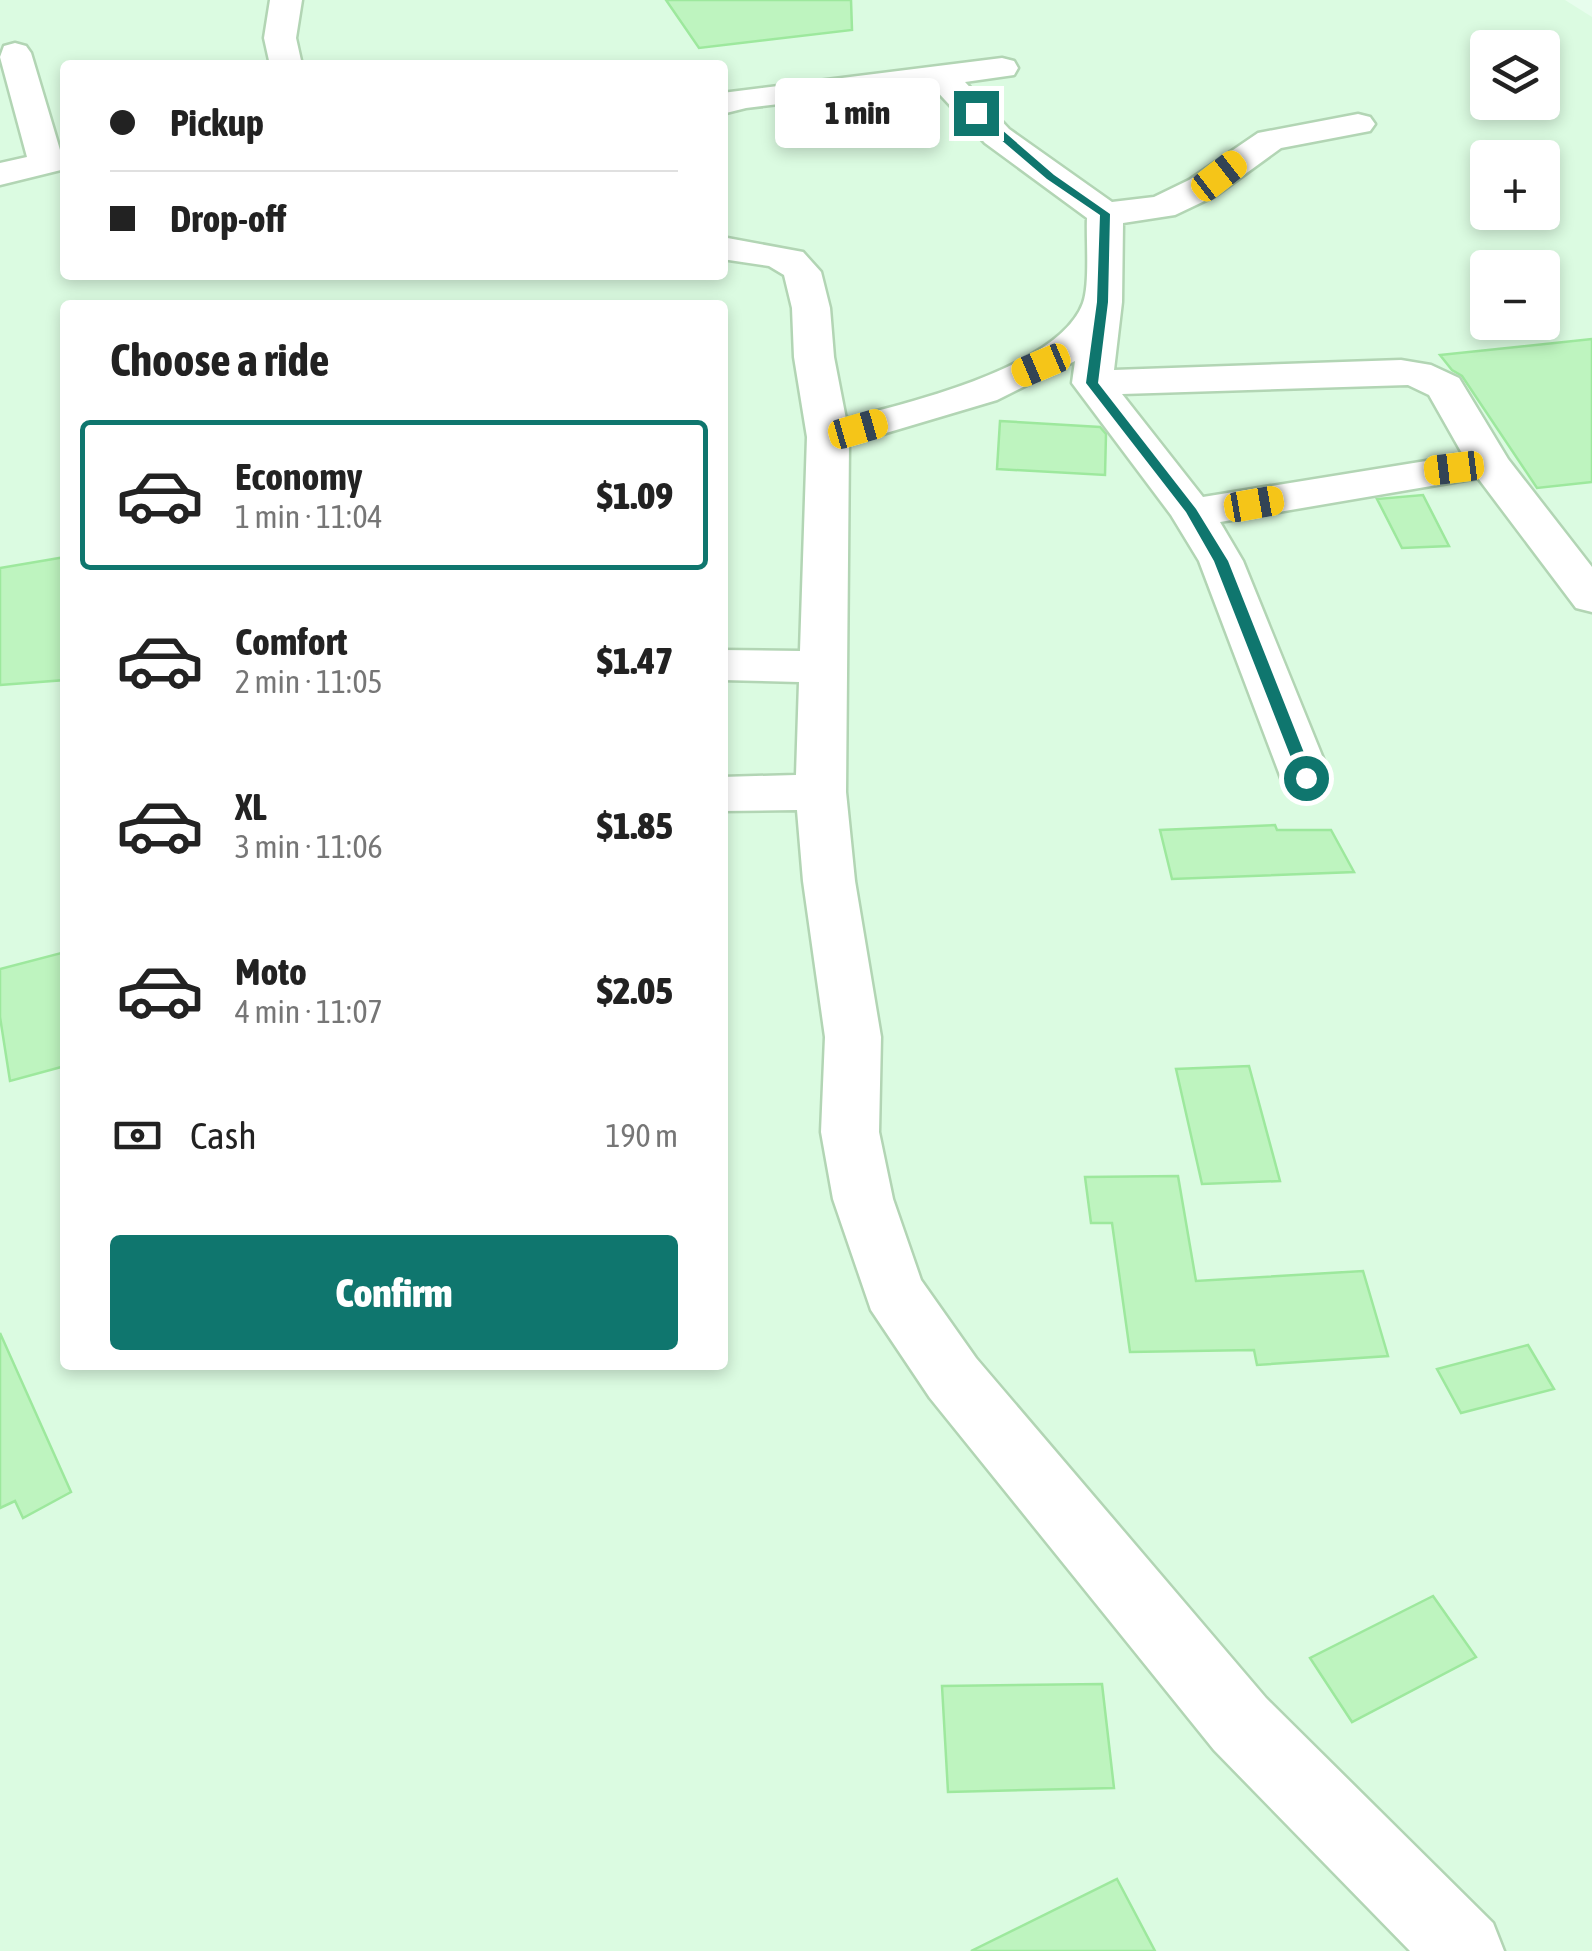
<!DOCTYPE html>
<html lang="en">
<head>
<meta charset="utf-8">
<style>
	:root { --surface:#fff; --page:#f6f6f6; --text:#222; --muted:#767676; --line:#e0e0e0; --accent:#0f766e }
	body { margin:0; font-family:"Asap Condensed",sans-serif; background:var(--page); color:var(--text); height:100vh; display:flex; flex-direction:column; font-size:38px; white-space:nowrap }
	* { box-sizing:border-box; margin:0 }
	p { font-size:32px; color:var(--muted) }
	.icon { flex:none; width:55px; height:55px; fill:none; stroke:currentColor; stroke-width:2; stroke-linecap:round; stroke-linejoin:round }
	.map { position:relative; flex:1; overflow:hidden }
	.details { position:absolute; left:60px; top:300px; width:668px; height:1070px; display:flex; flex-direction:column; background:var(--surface); border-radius:10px; box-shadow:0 5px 15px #0003 }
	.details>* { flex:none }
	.guide { position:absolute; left:60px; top:60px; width:668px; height:220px; border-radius:10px; box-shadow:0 5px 15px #0003; display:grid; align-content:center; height:220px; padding:0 50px; background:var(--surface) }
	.controls { position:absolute; left:1470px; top:30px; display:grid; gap:20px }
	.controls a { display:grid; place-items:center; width:90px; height:90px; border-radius:10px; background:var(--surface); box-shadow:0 5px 15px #0003; font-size:50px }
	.end { position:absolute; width:45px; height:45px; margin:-22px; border:12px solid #0f766e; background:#fff; box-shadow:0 0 0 5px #fff }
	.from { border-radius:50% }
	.bubble { position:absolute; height:70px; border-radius:10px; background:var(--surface); box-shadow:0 5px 15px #0003; font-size:32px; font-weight:800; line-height:70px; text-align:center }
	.car { position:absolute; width:30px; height:60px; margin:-30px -15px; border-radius:12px; box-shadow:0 0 8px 2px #0007; background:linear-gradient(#f5c518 24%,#345 0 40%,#f5c518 0 76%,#345 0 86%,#f5c518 0) }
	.guide b { display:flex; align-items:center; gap:35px; height:95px; font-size:38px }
	.guide b+b { border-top:2px solid var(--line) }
	.guide i { width:25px; height:25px; background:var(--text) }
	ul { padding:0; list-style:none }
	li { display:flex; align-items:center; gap:30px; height:150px; margin:0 20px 15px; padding:0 30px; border:5px solid transparent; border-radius:10px }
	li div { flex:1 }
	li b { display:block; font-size:38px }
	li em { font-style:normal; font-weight:800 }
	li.on { border-color:var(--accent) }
	li>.icon { width:90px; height:90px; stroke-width:1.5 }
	h2 { padding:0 50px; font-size:45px; line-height:120px }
	.pay { display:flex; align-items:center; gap:25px; height:110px; padding:0 50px; font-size:38px }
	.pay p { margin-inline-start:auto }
	.button { display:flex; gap:20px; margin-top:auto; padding:20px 50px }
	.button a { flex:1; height:115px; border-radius:10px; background:var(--accent); color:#fff; font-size:40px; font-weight:800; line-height:115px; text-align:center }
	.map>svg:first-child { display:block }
	.residential { fill:#dbfbe1; fill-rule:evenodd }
	.building { fill:#bef4bf; stroke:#9de89d; stroke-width:2.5 }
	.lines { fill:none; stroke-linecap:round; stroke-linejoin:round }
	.minor-casing { stroke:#b2d5b4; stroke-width:5 }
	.minor { fill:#fff; fill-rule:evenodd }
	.route { fill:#0f766e }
</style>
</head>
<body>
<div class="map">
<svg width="1592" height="1951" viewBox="0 0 1592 1951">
	<rect width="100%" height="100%" fill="#e7fded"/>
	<path class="residential" d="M0 0H1565L1592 17V1951H0ZM1488 48H1542V102H1488ZM65 65H722V275H65ZM1488 158H1542V212H1488ZM1488 268H1542V322H1488ZM65 305H722V1365H65Z"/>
	<g class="building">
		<path d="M666 0H851L852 30 699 48Z"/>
		<path d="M1592 339V482L1537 488 1462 376 1452 370 1440 355Z"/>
		<path d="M1000 421 1100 427 1106 434 1105 475 997 469Z"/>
		<path d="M1423 495 1449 546 1402 548 1377 499Z"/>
		<path d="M65 557V680L0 685V568Z"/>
		<path d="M1275 825 1277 830H1331L1354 872 1172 879 1160 830Z"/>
		<path d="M65 952V1066L10 1081 0 1017V969Z"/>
		<path d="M1249 1066 1280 1181 1202 1184 1176 1069Z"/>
		<path d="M1178 1176 1196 1281 1363 1271 1388 1356 1257 1365 1254 1350 1130 1352 1112 1223H1091L1085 1177Z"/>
		<path d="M0 1333 71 1492 23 1518 15 1501 0 1508Z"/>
		<path d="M1528 1345 1554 1389 1461 1413 1437 1369Z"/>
		<path d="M1433 1596 1476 1657 1352 1722 1310 1658Z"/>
		<path d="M1102 1684 1114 1788 948 1792 942 1686Z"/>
		<path d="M1117 1879 1155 1951H971Z"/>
	</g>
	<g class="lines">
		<g class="minor-casing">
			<g id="minor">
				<path d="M270 0H302L296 38 302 65H270L264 38Z"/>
				<path d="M15 43 26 46 31 53 60 150 65 149V169L0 185V163L27 157 0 57 4 46Z"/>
				<path d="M1002 58 1014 61 1018 68 1014 75 965 82 1009 129 1112 202 1154 197 1189 180 1258 133 1358 114 1370 117 1375 124 1370 131 1281 148 1215 196 1175 215 1123 223 1122 302 1114 370 1401 360 1431 365 1459 378 1508 459 1592 567V612L1576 608 1478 478 1220 522 1243 561 1331 778 1324 790 1306 795 1288 790 1281 778 1199 561 1171 515 1072 383 1075 361 997 400 849 444 846 792 855 881 881 1037 879 1132 893 1199 921 1280 976 1358 1266 1698 1493 1923 1504 1951H1410L1214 1750 930 1398 871 1310 833 1199 821 1132 825 1037 803 881 797 810 722 811V777L796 775 799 682 722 680V650L800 651 807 437 794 357 792 308 784 275 769 266 722 259V237L803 252 821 272 830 308 834 357 846 419C907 403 1059 368 1083 303 1090 284 1086 239 1087 218L985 143 932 86 746 108 722 114V93ZM1408 385 1429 395 1463 455 1203 497 1122 394Z"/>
			</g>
		</g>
		<use href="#minor" class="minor"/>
	</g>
	<path class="route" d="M972 111H980L1054 175 1110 214 1108 302 1098 383 1196 509 1228 561 1314 778 1311 782 1299 778 1214 561 1186 512 1086 383 1097 302 1100 215 1047 179 972 115Z"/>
</svg>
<div class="controls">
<a><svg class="icon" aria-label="layers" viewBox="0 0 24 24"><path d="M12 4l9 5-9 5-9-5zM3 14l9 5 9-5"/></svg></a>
<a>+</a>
<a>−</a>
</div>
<i class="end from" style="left:1306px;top:778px"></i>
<i class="end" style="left:976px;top:113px"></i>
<div class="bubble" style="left:775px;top:78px;width:165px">1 min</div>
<i class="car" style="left:1219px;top:176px;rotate:52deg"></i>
<i class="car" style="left:1041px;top:365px;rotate:247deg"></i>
<i class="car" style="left:858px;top:429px;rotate:74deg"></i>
<i class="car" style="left:1454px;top:468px;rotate:263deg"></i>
<i class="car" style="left:1254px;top:504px;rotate:80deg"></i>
<div class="guide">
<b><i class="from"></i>Pickup</b>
<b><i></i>Drop-off</b>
</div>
<section class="details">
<h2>Choose a ride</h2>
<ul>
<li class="on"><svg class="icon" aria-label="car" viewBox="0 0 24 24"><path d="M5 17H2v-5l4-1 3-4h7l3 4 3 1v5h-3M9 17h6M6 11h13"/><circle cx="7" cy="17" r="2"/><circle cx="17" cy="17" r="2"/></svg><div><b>Economy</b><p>1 min · 11:04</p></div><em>$1.09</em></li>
<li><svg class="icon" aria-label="car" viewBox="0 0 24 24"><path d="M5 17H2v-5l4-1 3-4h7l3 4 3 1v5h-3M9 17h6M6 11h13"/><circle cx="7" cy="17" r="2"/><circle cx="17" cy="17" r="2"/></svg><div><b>Comfort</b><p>2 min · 11:05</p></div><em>$1.47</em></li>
<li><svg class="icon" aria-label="car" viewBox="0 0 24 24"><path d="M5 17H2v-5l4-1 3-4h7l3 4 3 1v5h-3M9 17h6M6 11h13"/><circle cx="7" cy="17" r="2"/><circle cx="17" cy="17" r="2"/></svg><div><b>XL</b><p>3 min · 11:06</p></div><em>$1.85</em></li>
<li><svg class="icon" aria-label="car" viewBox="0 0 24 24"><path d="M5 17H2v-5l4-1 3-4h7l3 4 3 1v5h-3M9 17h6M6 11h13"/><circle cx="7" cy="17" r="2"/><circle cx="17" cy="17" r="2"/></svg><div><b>Moto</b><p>4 min · 11:07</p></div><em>$2.05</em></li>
</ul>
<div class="pay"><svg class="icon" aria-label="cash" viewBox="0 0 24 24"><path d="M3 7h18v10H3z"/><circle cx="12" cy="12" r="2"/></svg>Cash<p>190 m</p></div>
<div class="button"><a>Confirm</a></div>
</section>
</div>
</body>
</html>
